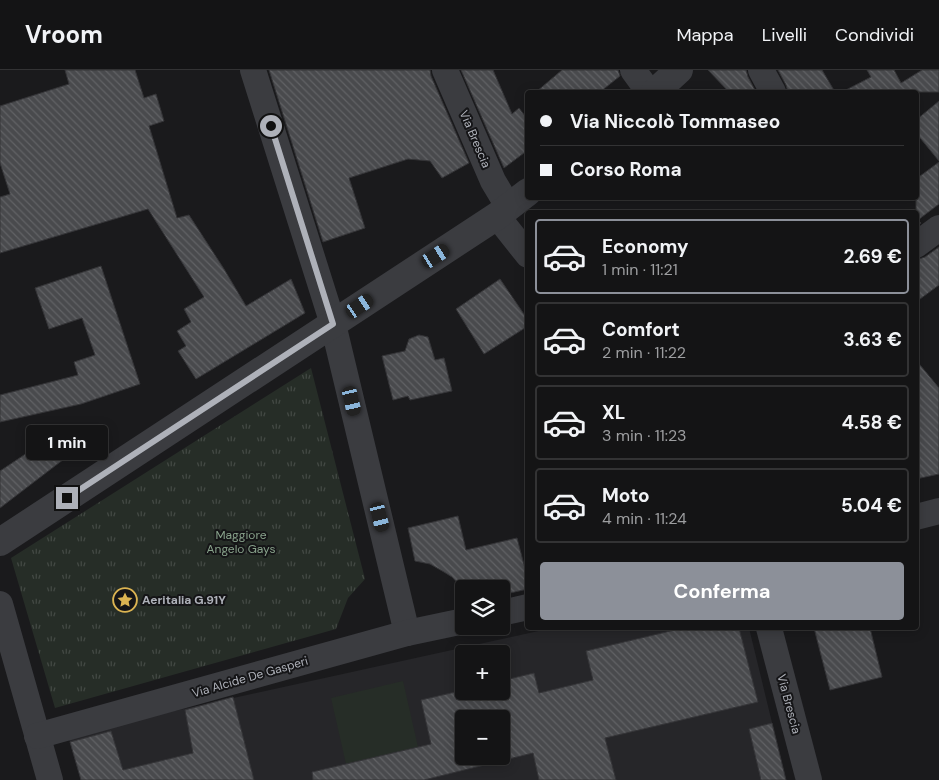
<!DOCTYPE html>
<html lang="it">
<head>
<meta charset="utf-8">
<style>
	:root { --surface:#141415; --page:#1d1d1e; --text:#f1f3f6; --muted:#9d9ea0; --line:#333334; --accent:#8c9099 }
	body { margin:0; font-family:"DM Sans",sans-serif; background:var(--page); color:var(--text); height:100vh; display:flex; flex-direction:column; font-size:19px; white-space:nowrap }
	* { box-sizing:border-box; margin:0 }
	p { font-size:16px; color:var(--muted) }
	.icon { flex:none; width:28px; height:28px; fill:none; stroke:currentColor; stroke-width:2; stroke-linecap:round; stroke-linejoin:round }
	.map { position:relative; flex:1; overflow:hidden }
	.drawer { position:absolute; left:525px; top:140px; width:394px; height:420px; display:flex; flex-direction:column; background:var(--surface); border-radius:5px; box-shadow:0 2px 12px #0003,0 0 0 1px var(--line) }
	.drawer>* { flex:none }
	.top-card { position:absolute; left:525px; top:20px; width:394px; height:110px; border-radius:5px; box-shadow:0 2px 12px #0003,0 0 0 1px var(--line); display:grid; align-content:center; height:110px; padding:0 15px; background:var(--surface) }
	.buttons { position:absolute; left:455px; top:510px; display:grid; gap:10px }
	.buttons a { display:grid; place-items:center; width:55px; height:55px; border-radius:5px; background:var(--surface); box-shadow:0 2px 12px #0003,0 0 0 1px var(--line); font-size:25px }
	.end { position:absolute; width:22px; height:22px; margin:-11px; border:6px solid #aeb1b9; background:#111; box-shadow:0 0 0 2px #111 }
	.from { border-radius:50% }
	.bubble { position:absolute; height:35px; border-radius:5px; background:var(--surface); box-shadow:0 2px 12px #0003,0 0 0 1px var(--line); font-size:16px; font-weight:700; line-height:35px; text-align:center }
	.car { position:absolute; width:15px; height:30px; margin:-15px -8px; border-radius:6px; box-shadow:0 0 4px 1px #0007; background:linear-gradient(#222 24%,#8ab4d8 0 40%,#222 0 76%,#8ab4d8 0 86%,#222 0) }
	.top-card b { display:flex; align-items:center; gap:18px; height:48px; font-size:19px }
	.top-card b+b { border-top:1px solid var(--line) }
	.top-card i { width:12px; height:12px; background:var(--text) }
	ul { padding:9px 0 0; list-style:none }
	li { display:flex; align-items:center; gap:15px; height:75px; margin:0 10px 8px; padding:0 5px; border:2px solid var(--line); border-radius:5px }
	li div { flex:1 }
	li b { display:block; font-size:19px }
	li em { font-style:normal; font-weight:700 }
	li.on { border-color:var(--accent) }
	li>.icon { width:45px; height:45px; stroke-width:1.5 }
	.button { display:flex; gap:10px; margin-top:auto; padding:10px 15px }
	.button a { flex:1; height:58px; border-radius:5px; background:var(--accent); color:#fff; font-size:20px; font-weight:700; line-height:58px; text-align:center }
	header { display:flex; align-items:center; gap:30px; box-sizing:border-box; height:70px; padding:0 25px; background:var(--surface); border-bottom:1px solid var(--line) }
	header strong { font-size:24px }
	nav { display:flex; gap:28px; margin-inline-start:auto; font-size:18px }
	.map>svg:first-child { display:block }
	.built { fill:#262629; fill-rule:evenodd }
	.park { fill:url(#park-tufts) }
	.pitch { fill:#262d27 }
	.building { fill:url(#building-back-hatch); stroke:#343437; fill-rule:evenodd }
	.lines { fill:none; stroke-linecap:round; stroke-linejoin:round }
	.minor { stroke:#3b3c40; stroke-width:26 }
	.tertiary { stroke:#3b3c40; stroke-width:28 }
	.route { stroke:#aeb1b9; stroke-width:6 }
	.labels { text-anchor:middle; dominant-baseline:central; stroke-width:4; stroke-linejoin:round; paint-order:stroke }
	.street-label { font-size:12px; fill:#aeb1b9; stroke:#151517 }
	.park-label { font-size:12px; fill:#88a28b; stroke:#151517 }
	.poi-label { font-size:12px; font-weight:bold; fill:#aeb1b9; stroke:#151517; text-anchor:start }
</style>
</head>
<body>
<header>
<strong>Vroom</strong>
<nav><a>Mappa</a><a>Livelli</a><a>Condividi</a></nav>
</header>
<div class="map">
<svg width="939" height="710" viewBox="0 0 939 710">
	<defs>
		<pattern id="park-tufts" width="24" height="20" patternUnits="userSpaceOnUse" patternTransform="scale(1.25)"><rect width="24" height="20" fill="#262d27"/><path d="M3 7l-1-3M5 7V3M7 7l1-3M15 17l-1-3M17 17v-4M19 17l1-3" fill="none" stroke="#434944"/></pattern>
		<pattern id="building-back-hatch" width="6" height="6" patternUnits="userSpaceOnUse" patternTransform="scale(1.25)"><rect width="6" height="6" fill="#494a4d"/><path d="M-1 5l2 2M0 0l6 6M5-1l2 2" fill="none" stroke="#616265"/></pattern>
	</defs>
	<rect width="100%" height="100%" fill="#1a1a1c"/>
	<path class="built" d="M552 558H749L786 710H81L69 669 110 655ZM464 584H501V621H464ZM464 649H501V686H464Z"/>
	<path class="park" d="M311 298 365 509 348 528 336 559 55 638 11 488Z"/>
	<path class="pitch" d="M403 611 418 677 346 694 331 628Z"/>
	<g class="building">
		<path d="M65 0H135L144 28 156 24 164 51 149 56 177 148 189 145 224 199 246 236 291 209 305 243 196 309 178 281 186 276 177 261 191 252 184 239 204 227 148 139 0 183V127L10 124 0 93V36L69 14Z"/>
		<path d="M269 0H430L431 6 469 93 442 108 430 91 408 89 349 108 365 158 323 172Z"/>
		<path d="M461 0H493L512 44 519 38 528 50V80L504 98Z"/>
		<path d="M562 0H618L620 6 600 22H536Z"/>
		<path d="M708 0H746L748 7 756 22H729Z"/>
		<path d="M778 0H822L835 22H788L786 15Z"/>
		<path d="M867 0H894L901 13 922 0H939V22H842L871 7Z"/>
		<path d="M939 31V91L916 63V50Z"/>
		<path d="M939 92V134L918 150 921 153 916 156V109Z"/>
		<path d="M939 177V215L916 232V190L925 187Z"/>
		<path d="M101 196 140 314 81 334 0 352V325L78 305 74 292 95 285 82 248 49 259 35 218Z"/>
		<path d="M500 209 528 250V256L484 284 456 239Z"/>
		<path d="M419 265 428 267 435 290 444 288 452 321 410 330 408 326 393 330 382 286 405 281 409 269Z"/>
		<path d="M916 290 939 318V404L916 409Z"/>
		<path d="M60 361 68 386 0 438V401Z"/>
		<path d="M458 446 466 480 517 468 528 510V519L501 525V519H464V520L452 507 444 502 430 494 415 491 408 458Z"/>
		<path d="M683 558H739L758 632 605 668 616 710H539L533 683 424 710H313L312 702 431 674 421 630 464 620 501 621V611L534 603 539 623 593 610 586 581ZM464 649H501V686H464Z"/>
		<path d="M814 558H870L882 607 830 620Z"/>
		<path d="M233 627 254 710H81L70 672 111 661 123 700 193 683 185 640Z"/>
		<path d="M772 653 786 710H761L749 659Z"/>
	</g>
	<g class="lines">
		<g class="minor">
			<path d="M253 0 333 254 407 563"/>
			<path d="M445 0 493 111 508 136"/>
			<path d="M633 0 649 22"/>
			<path d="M761 0 773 22"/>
			<path d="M497 146 528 185"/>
			<path d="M916 175 939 158"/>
			<path d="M916 447 939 441"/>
			<path d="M0 534 50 710"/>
			<path d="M501 543 528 537"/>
			<path d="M769 558 809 710"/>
			<path d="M37 666 407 563 464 551"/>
		</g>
		<g class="tertiary">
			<path d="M655 22 679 0"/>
			<path d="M0 472 497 146 528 122"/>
		</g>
	</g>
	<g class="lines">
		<path class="route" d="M67 428 333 254 271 56"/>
	</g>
	<defs>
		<g id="sight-ring" transform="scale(1.25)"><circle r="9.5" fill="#151517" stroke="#dcb452" stroke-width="1.5"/><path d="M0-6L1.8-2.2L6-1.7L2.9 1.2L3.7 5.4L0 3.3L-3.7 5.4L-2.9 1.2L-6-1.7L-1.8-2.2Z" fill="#dcb452"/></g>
	</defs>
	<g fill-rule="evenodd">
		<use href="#sight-ring" x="125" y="530"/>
	</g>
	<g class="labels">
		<g class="street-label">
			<text transform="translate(475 69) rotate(67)">Via Brescia</text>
			<text transform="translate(250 607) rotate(-16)">Via Alcide De Gasperi</text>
			<text transform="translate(789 634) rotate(75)">Via Brescia</text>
		</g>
		<g class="park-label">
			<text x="241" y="465">Maggiore<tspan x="241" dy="14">Angelo Gays</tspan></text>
		</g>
		<g class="poi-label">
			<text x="142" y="530">Aeritalia G.91Y</text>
		</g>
	</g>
</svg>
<div class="buttons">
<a><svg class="icon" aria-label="layers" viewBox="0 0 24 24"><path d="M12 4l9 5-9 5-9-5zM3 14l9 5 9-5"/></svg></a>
<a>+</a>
<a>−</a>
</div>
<i class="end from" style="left:271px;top:56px"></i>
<i class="end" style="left:67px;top:428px"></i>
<div class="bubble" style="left:26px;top:355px;width:82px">1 min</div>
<i class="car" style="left:436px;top:186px;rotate:57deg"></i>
<i class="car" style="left:360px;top:236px;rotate:56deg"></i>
<i class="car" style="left:352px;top:331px;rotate:167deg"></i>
<i class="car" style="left:380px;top:447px;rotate:166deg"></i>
<div class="top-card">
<b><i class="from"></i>Via Niccolò Tommaseo</b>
<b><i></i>Corso Roma</b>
</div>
<section class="drawer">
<ul>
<li class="on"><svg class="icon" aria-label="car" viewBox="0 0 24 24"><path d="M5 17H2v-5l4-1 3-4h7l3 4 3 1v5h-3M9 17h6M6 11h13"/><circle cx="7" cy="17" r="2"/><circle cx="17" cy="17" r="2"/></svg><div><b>Economy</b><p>1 min · 11:21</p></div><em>2.69 €</em></li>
<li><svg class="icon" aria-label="car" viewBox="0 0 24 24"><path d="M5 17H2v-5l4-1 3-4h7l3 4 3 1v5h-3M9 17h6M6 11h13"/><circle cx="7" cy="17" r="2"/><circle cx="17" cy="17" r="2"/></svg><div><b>Comfort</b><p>2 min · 11:22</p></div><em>3.63 €</em></li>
<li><svg class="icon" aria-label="car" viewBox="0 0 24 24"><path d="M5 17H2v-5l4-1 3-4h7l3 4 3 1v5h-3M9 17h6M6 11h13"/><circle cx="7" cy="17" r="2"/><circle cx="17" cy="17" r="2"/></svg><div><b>XL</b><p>3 min · 11:23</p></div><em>4.58 €</em></li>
<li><svg class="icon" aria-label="car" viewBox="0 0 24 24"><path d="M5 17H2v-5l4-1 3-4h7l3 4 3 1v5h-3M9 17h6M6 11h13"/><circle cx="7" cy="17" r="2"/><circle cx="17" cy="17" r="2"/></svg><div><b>Moto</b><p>4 min · 11:24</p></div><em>5.04 €</em></li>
</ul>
<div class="button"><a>Conferma</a></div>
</section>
</div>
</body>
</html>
